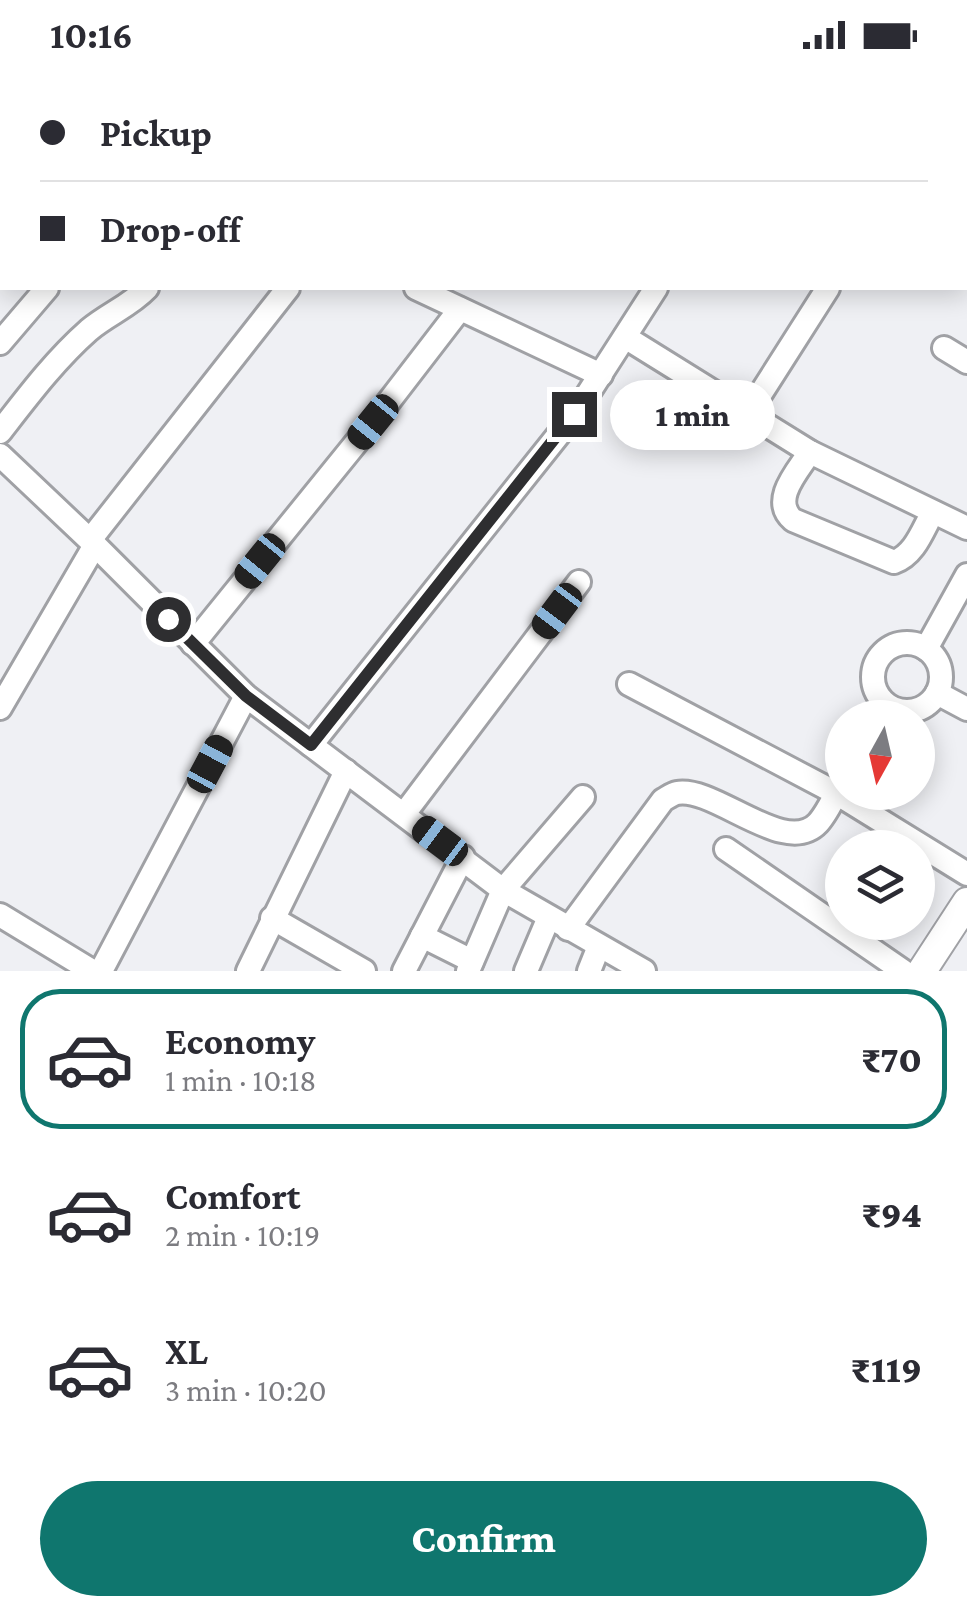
<!DOCTYPE html>
<html lang="en">
<head>
<meta charset="utf-8">
<style>
	:root { --surface:#fff; --page:#f7f7f7; --text:#2b2b33; --muted:#7c7c81; --line:#e1e1e2; --accent:#0f766e }
	body { margin:0; font-family:"Crimson Pro",serif; background:var(--page); color:var(--text); height:100vh; display:flex; flex-direction:column; font-size:38px; white-space:nowrap }
	* { box-sizing:border-box; margin:0 }
	p { font-size:32px; color:var(--muted) }
	.icon { flex:none; width:55px; height:55px; fill:none; stroke:currentColor; stroke-width:2; stroke-linecap:round; stroke-linejoin:round }
	.map { position:relative; height:901px; overflow:hidden }
	.details { display:flex; flex-direction:column; background:var(--surface); flex:1 }
	.details>* { flex:none }
	.hud { position:absolute; left:0px; top:0px; width:968px; height:220px; box-shadow:0 5px 25px #0003; display:grid; align-content:center; height:220px; padding:0 40px; background:var(--surface) }
	.needle { width:65px; rotate:188deg }
	.buttons { position:absolute; left:825px; top:630px; display:grid; gap:20px }
	.buttons a { display:grid; place-items:center; width:110px; height:110px; border-radius:50%; background:var(--surface); box-shadow:0 5px 25px #0003; font-size:50px }
	.end { position:absolute; width:45px; height:45px; margin:-22px; border:12px solid #2e2e30; background:#fff; box-shadow:0 0 0 5px #fff }
	.from { border-radius:50% }
	.bubble { position:absolute; height:70px; border-radius:35px; background:var(--surface); box-shadow:0 5px 25px #0003; font-size:32px; font-weight:800; line-height:70px; text-align:center }
	.car { position:absolute; width:30px; height:60px; margin:-30px -15px; border-radius:12px; box-shadow:0 0 8px 2px #0007; background:linear-gradient(#222 24%,#8ab4d8 0 40%,#222 0 76%,#8ab4d8 0 86%,#222 0) }
	.hud b { display:flex; align-items:center; gap:35px; height:95px; font-size:38px }
	.hud b+b { border-top:2px solid var(--line) }
	.hud i { width:25px; height:25px; background:var(--text) }
	ul { padding:18px 0 0; list-style:none }
	li { display:flex; align-items:center; gap:30px; height:140px; margin:0 20px 15px; padding:0 20px; border:5px solid transparent; border-radius:40px }
	li div { flex:1 }
	li b { display:block; font-size:38px }
	li em { font-style:normal; font-weight:800 }
	li.selected { border-color:var(--accent) }
	li>.icon { width:90px; height:90px; stroke-width:1.5 }
	.primary-button { display:flex; gap:20px; margin-top:auto; padding:20px 40px }
	.primary-button a { flex:1; height:115px; border-radius:60px; background:var(--accent); color:#fff; font-size:40px; font-weight:800; line-height:115px; text-align:center }
	.status { display:flex; justify-content:space-between; align-items:center; height:70px; padding:0 50px; background:var(--surface); direction:ltr }
	.status svg { height:28px; fill:currentColor }
	.map>svg:first-child { display:block }
	.lines { fill:none; stroke-linecap:round; stroke-linejoin:round }
	.minor-casing { stroke:#a0a1a5; stroke-width:28 }
	.tertiary-casing { stroke:#a0a1a5; stroke-width:32 }
	.minor { stroke:#fff; stroke-width:22 }
	.tertiary { stroke:#fff; stroke-width:28 }
	.route { stroke:#2e2e30; stroke-width:12 }
</style>
</head>
<body>
<div class="status"><b>10:16</b><svg viewBox="0 0 49 12"><path d="M0 12V9h3v3zM5 12V6h3v6zM10 12V3h3v9zM15 12V0h3v12zM26 1h20v11H26zM47 4h2v5h-2z"/></svg></div>
<div class="map">
<svg width="967" height="901" viewBox="0 0 967 901">
	<rect width="100%" height="100%" fill="#eff0f4"/>
	<g class="lines">
		<g class="minor-casing">
			<g id="minor">
				<path d="M270 0 275 2"/>
				<path d="M489 0 495 2"/>
				<path d="M401 2 402 0"/>
				<path d="M596 2 597 0"/>
				<path d="M765 2 766 0"/>
				<path d="M940 2V0"/>
				<path d="M0 7 2 8"/>
				<path d="M0 163 2 164"/>
				<path d="M416 218 601 305"/>
				<path d="M625 267 810 382 967 458"/>
				<path d="M0 273 47 218"/>
				<path d="M944 278 967 292"/>
				<path d="M749 342 828 218"/>
				<path d="M0 362C28 326 55 290 89 260 108 244 130 236 147 218"/>
				<path d="M810 382C798 401 770 430 793 450L894 492C915 485 923 459 933 442"/>
				<path d="M0 385 95 475 246 626 503 820 644 901"/>
				<path d="M90 470 288 218"/>
				<circle cx="907" cy="607" r="34"/>
				<path d="M193 574 373 352 460 239"/>
				<path d="M926 579 967 505"/>
				<path d="M629 614 836 723 967 804"/>
				<path d="M937 623 967 639"/>
				<path d="M0 638 95 475"/>
				<path d="M311 675 575 344 656 218"/>
				<path d="M404 744 579 512"/>
				<path d="M726 779 903 901"/>
				<path d="M0 845 92 901"/>
				<path d="M272 848 364 901"/>
				<path d="M568 859 663 730C667 728 672 724 677 723 715 716 785 788 818 753 828 742 835 725 842 712"/>
				<path d="M422 866 472 891"/>
				<path d="M101 901 246 626"/>
				<path d="M248 901 346 701"/>
				<path d="M404 901 463 787"/>
				<path d="M468 901 503 820 583 727"/>
				<path d="M526 901 549 847"/>
				<path d="M589 901 599 876"/>
			</g>
		</g>
		<g class="tertiary-casing">
			<path id="tertiary" d="M922 901 967 832"/>
		</g>
		<use href="#minor" class="minor"/>
		<use href="#tertiary" class="tertiary"/>
	</g>
	<g class="lines">
		<path class="route" d="M168 549 246 626 311 675 574 344"/>
	</g>
</svg>
<div class="buttons">
<a><svg class="needle" viewBox="-14 -14 28 28"><path d="M0-13l5 13h-10z" fill="#e53935"/><path d="M0 13l5-13h-10z" fill="#7c7c81"/></svg></a>
<a><svg class="icon" aria-label="layers" viewBox="0 0 24 24"><path d="M12 4l9 5-9 5-9-5zM3 14l9 5 9-5"/></svg></a>
</div>
<i class="end from" style="left:168px;top:549px"></i>
<i class="end" style="left:574px;top:344px"></i>
<div class="bubble" style="left:610px;top:310px;width:165px">1 min</div>
<i class="car" style="left:373px;top:352px;rotate:219deg"></i>
<i class="car" style="left:260px;top:491px;rotate:219deg"></i>
<i class="car" style="left:557px;top:541px;rotate:217deg"></i>
<i class="car" style="left:210px;top:694px;rotate:28deg"></i>
<i class="car" style="left:440px;top:771px;rotate:307deg"></i>
<div class="hud">
<b><i class="from"></i>Pickup</b>
<b><i></i>Drop-off</b>
</div>
</div>
<section class="details">
<ul>
<li class="selected"><svg class="icon" aria-label="car" viewBox="0 0 24 24"><path d="M5 17H2v-5l4-1 3-4h7l3 4 3 1v5h-3M9 17h6M6 11h13"/><circle cx="7" cy="17" r="2"/><circle cx="17" cy="17" r="2"/></svg><div><b>Economy</b><p>1 min · 10:18</p></div><em>₹70</em></li>
<li><svg class="icon" aria-label="car" viewBox="0 0 24 24"><path d="M5 17H2v-5l4-1 3-4h7l3 4 3 1v5h-3M9 17h6M6 11h13"/><circle cx="7" cy="17" r="2"/><circle cx="17" cy="17" r="2"/></svg><div><b>Comfort</b><p>2 min · 10:19</p></div><em>₹94</em></li>
<li><svg class="icon" aria-label="car" viewBox="0 0 24 24"><path d="M5 17H2v-5l4-1 3-4h7l3 4 3 1v5h-3M9 17h6M6 11h13"/><circle cx="7" cy="17" r="2"/><circle cx="17" cy="17" r="2"/></svg><div><b>XL</b><p>3 min · 10:20</p></div><em>₹119</em></li>
</ul>
<div class="primary-button"><a>Confirm</a></div>
</section>
</body>
</html>
